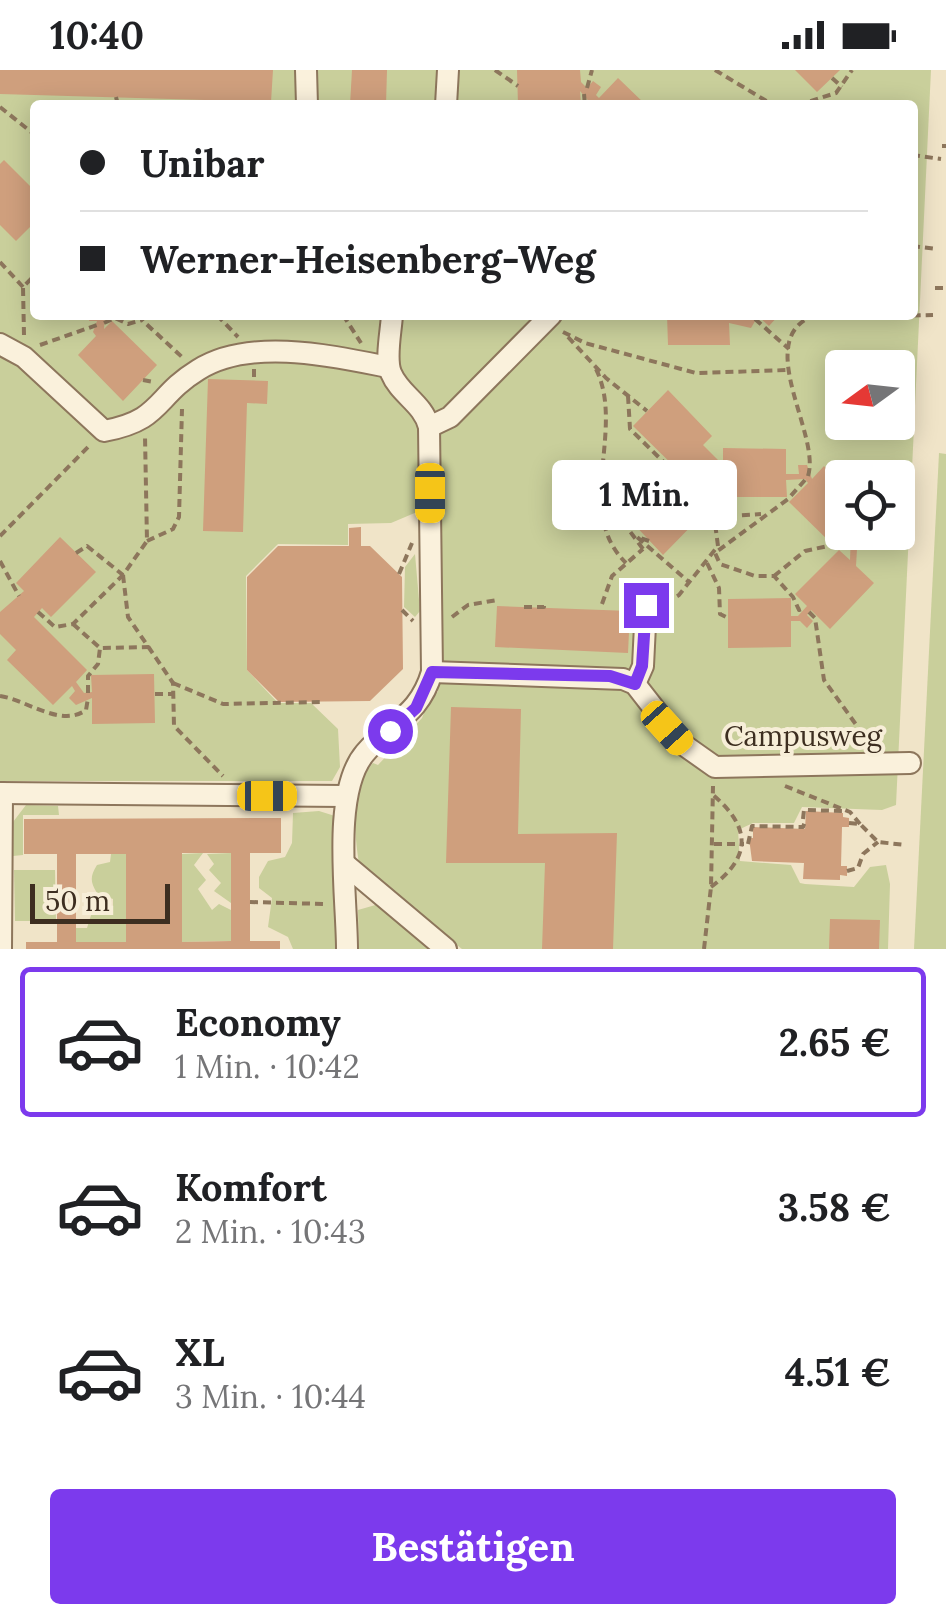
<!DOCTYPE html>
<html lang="de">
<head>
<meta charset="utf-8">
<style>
	:root { --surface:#fff; --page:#f2f2f2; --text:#202124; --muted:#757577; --line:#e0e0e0; --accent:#7c3aed }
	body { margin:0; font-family:Lora,serif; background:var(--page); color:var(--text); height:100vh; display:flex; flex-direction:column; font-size:38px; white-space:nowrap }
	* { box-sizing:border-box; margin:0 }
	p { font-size:32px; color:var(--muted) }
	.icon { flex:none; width:55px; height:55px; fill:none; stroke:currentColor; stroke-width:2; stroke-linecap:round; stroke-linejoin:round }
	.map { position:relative; height:879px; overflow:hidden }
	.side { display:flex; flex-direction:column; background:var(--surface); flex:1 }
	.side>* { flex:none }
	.top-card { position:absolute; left:30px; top:30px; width:888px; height:220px; border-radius:10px; box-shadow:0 5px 25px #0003; display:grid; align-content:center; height:220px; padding:0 50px; background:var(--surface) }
	.needle { width:65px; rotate:255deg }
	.controls { position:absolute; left:825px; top:280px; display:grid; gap:20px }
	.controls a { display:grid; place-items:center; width:90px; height:90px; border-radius:10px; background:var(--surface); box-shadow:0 5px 25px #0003; font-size:50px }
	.scale { position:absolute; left:30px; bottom:25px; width:140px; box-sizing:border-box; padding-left:10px; border:5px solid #3d2e20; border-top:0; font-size:28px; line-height:35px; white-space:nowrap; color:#3d2e20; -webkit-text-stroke:8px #f7eed8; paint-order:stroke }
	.end { position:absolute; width:45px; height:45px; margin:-22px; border:12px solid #7c3aed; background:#fff; box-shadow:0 0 0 5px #fff }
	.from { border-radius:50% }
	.bubble { position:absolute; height:70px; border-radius:10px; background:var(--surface); box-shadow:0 5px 25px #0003; font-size:32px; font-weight:700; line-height:70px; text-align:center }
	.car { position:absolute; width:30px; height:60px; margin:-30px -15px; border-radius:12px; box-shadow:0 0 8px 2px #0007; background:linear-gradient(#f5c518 24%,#345 0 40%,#f5c518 0 76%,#345 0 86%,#f5c518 0) }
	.top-card b { display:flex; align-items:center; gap:35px; height:95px; font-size:38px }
	.top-card b+b { border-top:2px solid var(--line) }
	.top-card i { width:25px; height:25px; background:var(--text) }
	ul { padding:18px 0 0; list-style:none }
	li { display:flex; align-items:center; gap:30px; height:150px; margin:0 20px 15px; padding:0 30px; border:5px solid transparent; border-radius:10px }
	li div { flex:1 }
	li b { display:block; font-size:38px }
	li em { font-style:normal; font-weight:700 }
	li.selected { border-color:var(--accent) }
	li>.icon { width:90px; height:90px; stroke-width:1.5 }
	.action { display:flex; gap:20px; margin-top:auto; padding:20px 50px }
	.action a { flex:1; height:115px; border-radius:10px; background:var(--accent); color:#fff; font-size:40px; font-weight:700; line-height:115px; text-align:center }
	.status { display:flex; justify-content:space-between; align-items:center; height:70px; padding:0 50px; background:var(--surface); direction:ltr }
	.status svg { height:28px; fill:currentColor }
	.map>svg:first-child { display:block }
	.green { fill:#c9cf9b; fill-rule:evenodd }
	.building { fill:#cf9f7d; fill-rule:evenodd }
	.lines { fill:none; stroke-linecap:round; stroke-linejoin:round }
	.minor-casing { stroke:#8d765c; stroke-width:24 }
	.path { stroke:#8d765c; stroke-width:4; stroke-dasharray:8 5; stroke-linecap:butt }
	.minor { stroke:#faf1dc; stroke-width:20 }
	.route { stroke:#7c3aed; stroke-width:12 }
	.labels { text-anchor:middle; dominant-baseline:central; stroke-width:8; stroke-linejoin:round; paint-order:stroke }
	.street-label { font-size:28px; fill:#3d2e20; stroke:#f7eed8 }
</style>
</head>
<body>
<div class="status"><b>10:40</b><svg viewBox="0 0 49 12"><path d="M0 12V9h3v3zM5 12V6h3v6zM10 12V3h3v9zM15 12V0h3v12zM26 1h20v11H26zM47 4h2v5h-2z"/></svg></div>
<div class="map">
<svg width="946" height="879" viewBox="0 0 946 879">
	<rect width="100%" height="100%" fill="#f0e4c8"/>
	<g class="green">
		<path d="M0 0H443L439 35H35V245H385L386 312 411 337 419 355 417 442 391 453 348 454V475L278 474 246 506 247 600 278 633H311L338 659 340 697 332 711H0Z"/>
		<path d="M452 0H931L896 735 882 740 802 737 794 753H753L738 760 740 791 791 795 800 813 805 814 854 817 870 797 886 795 890 814 888 879H462L360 798C354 768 350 716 373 693L378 695 422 648 431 624 438 622 436 371 433 341 398 300V245H912V35H452ZM842 298H898V352H842ZM842 408H898V462H842Z"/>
		<path d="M939 383 946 384V879H914Z"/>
		<path d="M415 484 420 541 415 547 404 537 405 497Z"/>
		<path d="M26 735 58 736 59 745H23V785L13 786V752Z"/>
		<path d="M319 741 335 746 339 879H293L288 867 268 857 272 828 259 818V807L268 791 285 787 292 773 293 743Z"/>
		<path d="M203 783 194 795 206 810 198 819 212 840 219 834 231 840V871L182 872V784Z"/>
		<path d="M231 783V833L214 821 221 813 209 800 214 794 207 784Z"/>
		<path d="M111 784H126V872H76V858H87L92 842 113 838V829L97 823C90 812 90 806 97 795L110 792Z"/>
		<path d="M55 800 56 851H15L14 800Z"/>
		<path d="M379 834 442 879H359L358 840Z"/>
	</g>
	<g class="building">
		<path d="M0 0H273L271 32 0 24Z"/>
		<path d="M352 0H387L386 35H350Z"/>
		<path d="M517 0H580L581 12 587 18 593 11 601 17 596 25 599 28 618 8 646 35H592L580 21 581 35H518Z"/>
		<path d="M795 0H840L817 22Z"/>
		<path d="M4 90 35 121V152L16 171 0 155V94Z"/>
		<path d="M90 245H105L104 259 112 251 157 295 123 331 78 285 96 266 93 262 97 251H89Z"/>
		<path d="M667 245H779L769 256 758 246 751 258 729 253 730 275H668Z"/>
		<path d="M208 309 268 311 267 334 247 333 243 462 203 461Z"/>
		<path d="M668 320 712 366 703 375 719 391H723V378L786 379V404H799L798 395H807L812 409 824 396 842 414V462H848L834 476 789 432 808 413 805 409 786 410 787 427H723V410H713L696 429 706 441 663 485 629 449 672 405 682 415 687 409 633 356Z"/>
		<path d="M361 457V476H370L402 507 403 599 370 631 279 632 247 600V507L278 476H349V458Z"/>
		<path d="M851 462H857V469H865V479H857L856 496 874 513 830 559 811 540 807 545 813 551 807 558 800 551H791V577L728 578V529L791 528V546H798L807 536 795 524 839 480 850 490Z"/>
		<path d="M60 467 96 502 51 547 42 538 34 547 87 600 76 612 84 623 92 622 91 605 154 604 155 653 92 654V628L76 635 69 628 75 621 72 616 53 635 7 590 16 580 0 564V542L24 521 16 513Z"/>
		<path d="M497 536 630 541 628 583 495 577Z"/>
		<path d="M451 637 521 639 518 764 617 763 613 879H542L545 793H446Z"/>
		<path d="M806 741 843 743V747L849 748V757H842L841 796H847V806L840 805V810L803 809 804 793 752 791 749 768H753V757L805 759Z"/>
		<path d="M281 748V783H250V871H280V879H26V872H57V784H24V749ZM182 783H231V871L182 872ZM76 784H126V872H76Z"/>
		<path d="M830 849 880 850 879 879H829Z"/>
	</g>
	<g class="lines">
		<g class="minor-casing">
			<g id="minor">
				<path d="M306 0 307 35"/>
				<path d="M446 35 448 0"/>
				<path d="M0 274 24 287 104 361C163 350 154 327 198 300 250 267 333 286 388 297"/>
				<path d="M429 357 450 347 551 245"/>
				<path d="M432 602 623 609 635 614 681 673 715 697 910 693"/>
				<path d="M635 614 643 596 646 535"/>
				<path d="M0 723 345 726"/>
				<path d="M346 795 446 879"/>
				<path d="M1 879 2 723"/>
				<path d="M347 879C347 827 331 723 365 683 392 651 419 646 432 602L429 357C423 333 400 325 391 303 385 289 391 262 392 245"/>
			</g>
		</g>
		<g class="path">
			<path d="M495 0 518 16"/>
			<path d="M715 0 773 35"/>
			<path d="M832 8 842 17"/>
			<path d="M587 18 592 0"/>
			<path d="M584 24 585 35"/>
			<path d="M116 27 118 35"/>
			<path d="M235 31V35"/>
			<path d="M798 35 836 23 852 0"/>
			<path d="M0 37 35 65"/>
			<path d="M942 76H946"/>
			<path d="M912 85 941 89"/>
			<path d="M912 176 937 179"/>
			<path d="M0 192 23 217"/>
			<path d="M935 218H946"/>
			<path d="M146 245 142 250 182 287"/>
			<path d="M217 245 238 267"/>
			<path d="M343 245 361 273"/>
			<path d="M656 245 667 246"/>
			<path d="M755 249 789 279"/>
			<path d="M104 253 115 248 128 254 142 250"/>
			<path d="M563 262 585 273 696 303 789 300"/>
			<path d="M24 265 23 217 35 205"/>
			<path d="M568 267 606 308 647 341"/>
			<path d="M40 275 97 255"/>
			<path d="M254 299V311"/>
			<path d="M596 299C626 360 573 441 626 493"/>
			<path d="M143 310 154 312"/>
			<path d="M628 326 630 359 684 412"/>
			<path d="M808 406C821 366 756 276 808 248L933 245"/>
			<path d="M805 410 788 429 715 483 720 494 755 506H774L793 527 799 540 805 538"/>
			<path d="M716 447 761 444"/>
			<path d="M0 466 90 375"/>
			<path d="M147 471 173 459 179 447 182 339"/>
			<path d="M649 471 637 467 689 512"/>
			<path d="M643 479 623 452 670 404"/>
			<path d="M76 483 87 476 123 505"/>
			<path d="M0 491 19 526"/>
			<path d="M707 493 719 518 720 544 728 548"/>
			<path d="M399 504 412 473"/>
			<path d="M123 505 128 547 173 613 174 656 223 706"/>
			<path d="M774 506 805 481 851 471"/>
			<path d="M666 533 679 525 718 476 713 438 700 425"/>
			<path d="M602 534 612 506 643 479"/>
			<path d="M524 537H544V532"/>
			<path d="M402 540 413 551"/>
			<path d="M38 542 55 557 73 554 123 505 147 471 145 366"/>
			<path d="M809 542 815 548 824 610 870 674"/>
			<path d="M452 547 468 535 497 530"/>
			<path d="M73 554 100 578 149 577"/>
			<path d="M173 613 223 634 320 632"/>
			<path d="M88 623V606L98 594 100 578"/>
			<path d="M155 624H173"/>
			<path d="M0 626C27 630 61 658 86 640L88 628"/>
			<path d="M785 716 850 742 860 754"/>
			<path d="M803 749 804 740 845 741"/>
			<path d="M849 753 860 754 878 772 906 775"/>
			<path d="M714 774H744"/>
			<path d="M748 774 752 756 803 757 806 749"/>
			<path d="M847 801 858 798 863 784 878 772"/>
			<path d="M711 817C752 787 751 757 713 725"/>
			<path d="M250 832 325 834"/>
			<path d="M704 879 711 817 713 716"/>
		</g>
		<use href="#minor" class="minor"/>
	</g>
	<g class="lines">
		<path class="route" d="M390 661 416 638 432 602 610 606 635 614 642 596 646 535"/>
	</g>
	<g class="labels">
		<g class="street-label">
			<text x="803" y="666">Campusweg</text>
		</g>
	</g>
</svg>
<div class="controls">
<a><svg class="needle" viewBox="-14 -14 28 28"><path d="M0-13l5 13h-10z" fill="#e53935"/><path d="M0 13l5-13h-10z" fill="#757577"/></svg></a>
<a><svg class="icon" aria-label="locate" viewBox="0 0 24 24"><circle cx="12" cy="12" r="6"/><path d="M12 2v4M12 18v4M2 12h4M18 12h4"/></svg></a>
</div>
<div class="scale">50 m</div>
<i class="end from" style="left:390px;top:661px"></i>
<i class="end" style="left:646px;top:535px"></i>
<div class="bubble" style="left:552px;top:390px;width:185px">1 Min.</div>
<i class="car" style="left:430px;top:423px;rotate:180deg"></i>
<i class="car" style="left:667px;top:658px;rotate:138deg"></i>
<i class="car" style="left:267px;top:726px;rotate:90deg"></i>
<div class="top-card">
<b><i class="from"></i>Unibar</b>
<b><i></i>Werner-Heisenberg-Weg</b>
</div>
</div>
<section class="side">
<ul>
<li class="selected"><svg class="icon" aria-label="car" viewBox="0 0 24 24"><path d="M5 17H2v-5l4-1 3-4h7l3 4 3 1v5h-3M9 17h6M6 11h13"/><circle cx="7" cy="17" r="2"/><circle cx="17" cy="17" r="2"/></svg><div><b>Economy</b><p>1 Min. · 10:42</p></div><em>2.65 €</em></li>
<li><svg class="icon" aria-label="car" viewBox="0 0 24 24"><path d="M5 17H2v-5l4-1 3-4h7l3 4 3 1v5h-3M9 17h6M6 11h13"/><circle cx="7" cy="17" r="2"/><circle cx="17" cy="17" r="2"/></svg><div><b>Komfort</b><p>2 Min. · 10:43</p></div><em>3.58 €</em></li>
<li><svg class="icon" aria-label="car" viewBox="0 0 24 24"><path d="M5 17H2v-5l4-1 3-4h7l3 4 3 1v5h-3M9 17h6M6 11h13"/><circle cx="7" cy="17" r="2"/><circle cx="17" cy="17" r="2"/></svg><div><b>XL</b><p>3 Min. · 10:44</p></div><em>4.51 €</em></li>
</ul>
<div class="action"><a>Bestätigen</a></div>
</section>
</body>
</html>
